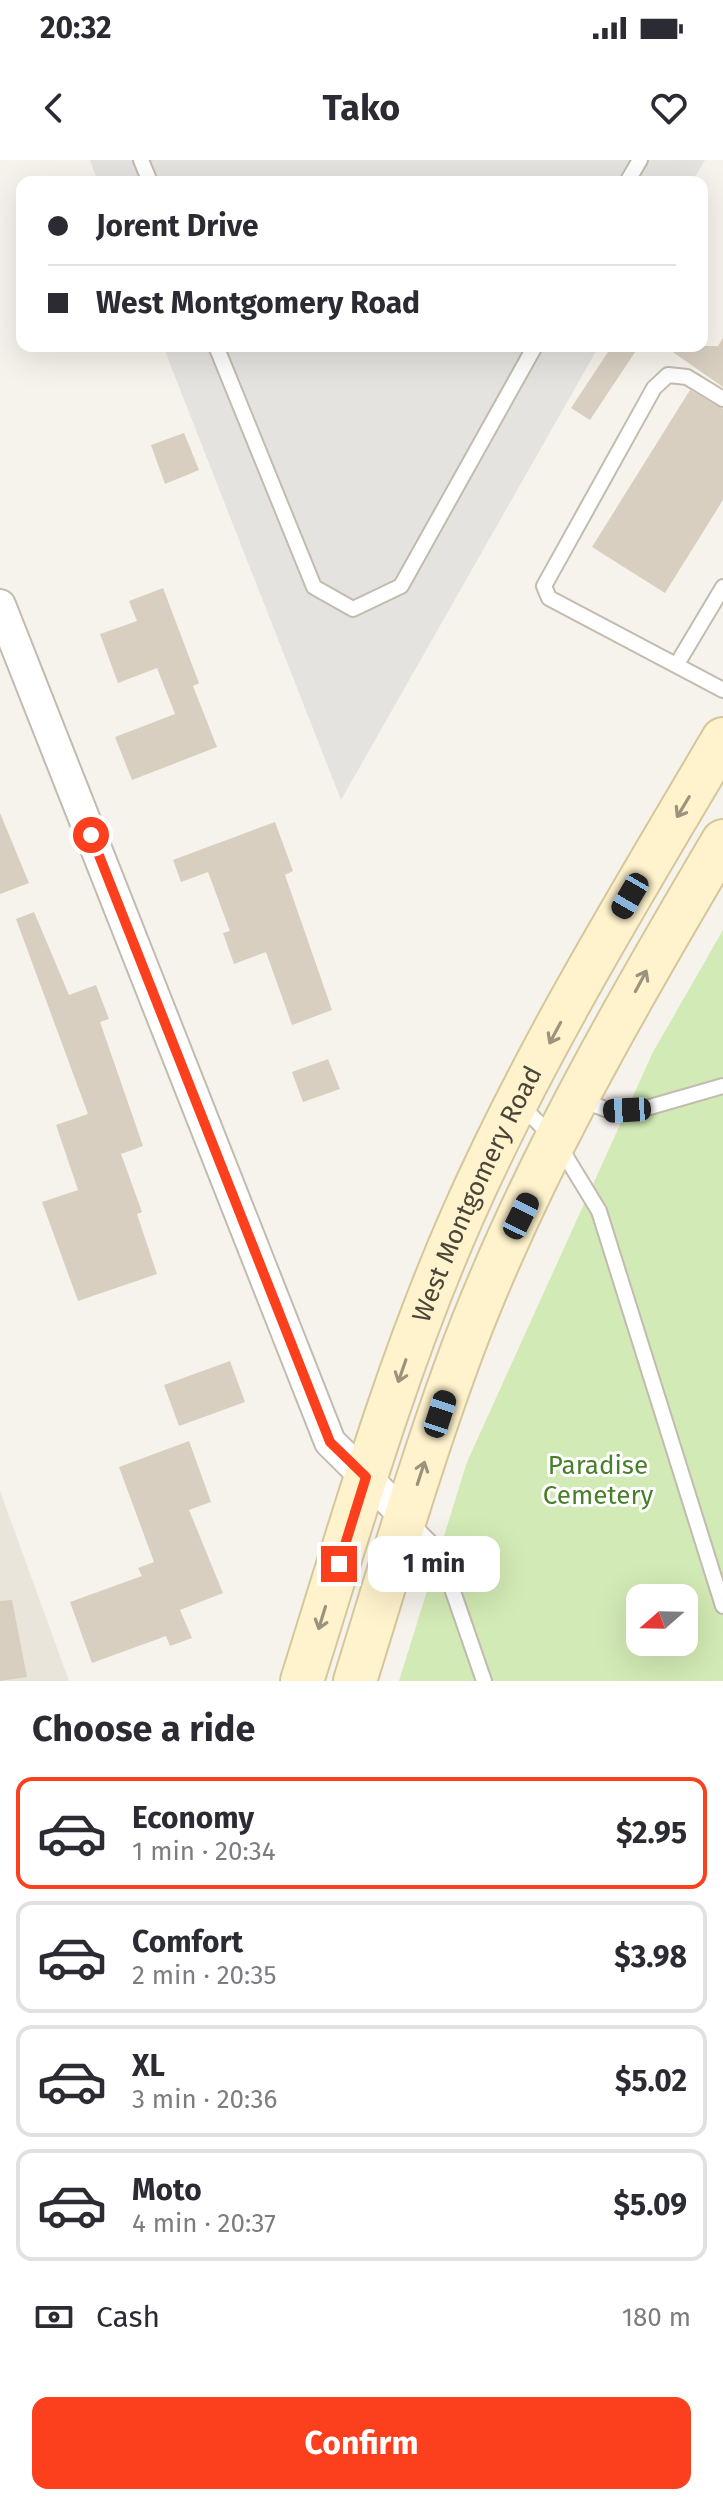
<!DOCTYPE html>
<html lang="en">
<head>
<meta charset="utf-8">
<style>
	:root { --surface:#fff; --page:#f2f2f3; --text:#2b2b33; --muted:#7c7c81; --line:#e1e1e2; --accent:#fc3f1d }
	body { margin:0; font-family:"Fira Sans",sans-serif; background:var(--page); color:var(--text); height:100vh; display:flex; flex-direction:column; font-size:30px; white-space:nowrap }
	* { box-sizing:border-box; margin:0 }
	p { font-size:26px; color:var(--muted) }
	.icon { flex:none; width:44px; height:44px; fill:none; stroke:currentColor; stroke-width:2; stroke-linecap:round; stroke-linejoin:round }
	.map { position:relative; height:1521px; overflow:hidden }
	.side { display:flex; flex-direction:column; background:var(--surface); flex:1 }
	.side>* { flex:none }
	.top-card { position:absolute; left:16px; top:16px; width:692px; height:176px; border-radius:16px; box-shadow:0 8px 32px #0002; display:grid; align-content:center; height:176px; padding:0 32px; background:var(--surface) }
	.needle { width:52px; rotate:250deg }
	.buttons { position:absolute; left:626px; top:1424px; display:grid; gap:16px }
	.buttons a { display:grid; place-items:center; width:72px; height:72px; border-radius:16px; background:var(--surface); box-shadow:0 8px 32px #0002; font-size:40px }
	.end { position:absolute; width:36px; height:36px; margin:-18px; border:10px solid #fc3f1d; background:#fff; box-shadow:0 0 0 4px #fff }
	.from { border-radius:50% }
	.bubble { position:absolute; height:56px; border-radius:16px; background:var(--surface); box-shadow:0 8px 32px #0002; font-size:26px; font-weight:700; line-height:56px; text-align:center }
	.car { position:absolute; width:24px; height:48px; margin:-24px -12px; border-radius:10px; box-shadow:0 0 6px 2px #0007; background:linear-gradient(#222 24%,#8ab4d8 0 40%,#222 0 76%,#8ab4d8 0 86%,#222 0) }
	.top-card b { display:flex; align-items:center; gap:28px; height:76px; font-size:30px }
	.top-card b+b { border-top:2px solid var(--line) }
	.top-card i { width:20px; height:20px; background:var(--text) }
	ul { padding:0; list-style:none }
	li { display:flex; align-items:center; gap:24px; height:112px; margin:0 16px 12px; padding:0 16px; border:4px solid var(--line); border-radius:16px }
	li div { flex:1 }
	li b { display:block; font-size:30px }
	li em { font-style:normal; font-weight:700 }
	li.on { border-color:var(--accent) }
	li>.icon { width:72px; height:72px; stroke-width:1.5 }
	h2 { padding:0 32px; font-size:36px; line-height:96px }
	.pay { display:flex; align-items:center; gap:20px; height:88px; padding:0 32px; font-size:30px }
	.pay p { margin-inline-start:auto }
	.button { display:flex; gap:16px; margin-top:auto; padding:16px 32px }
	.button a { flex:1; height:92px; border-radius:16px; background:var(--accent); color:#fff; font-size:32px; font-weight:700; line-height:92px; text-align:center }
	.status { display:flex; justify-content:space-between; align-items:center; height:56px; padding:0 40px; background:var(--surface); direction:ltr }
	.status svg { height:22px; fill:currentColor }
	header { display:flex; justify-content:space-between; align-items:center; height:104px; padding:0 32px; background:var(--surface); font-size:36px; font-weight:700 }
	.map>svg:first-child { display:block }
	.residential { fill:#eae5da }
	.green { fill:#d2eab5; fill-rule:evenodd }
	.parking { fill:#e5e3e0 }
	.building { fill:#d8cfc1 }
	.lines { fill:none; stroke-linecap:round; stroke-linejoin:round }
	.lane-casing { stroke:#c2bbae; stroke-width:18 }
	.street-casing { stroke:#c2bbae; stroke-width:34 }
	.secondary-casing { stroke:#d6c79b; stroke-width:46 }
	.lane { stroke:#fff; stroke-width:14 }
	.street { stroke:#fff; stroke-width:30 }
	.secondary { stroke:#fff3cd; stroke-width:42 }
	.oneway { stroke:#9c937c }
	.route { stroke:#fc3f1d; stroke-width:10 }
	.labels { text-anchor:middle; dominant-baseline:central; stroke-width:6; stroke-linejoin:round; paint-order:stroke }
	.street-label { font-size:26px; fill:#4b4439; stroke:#fff }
	.park-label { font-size:26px; fill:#4a7f2a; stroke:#fff }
</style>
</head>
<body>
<div class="status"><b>20:32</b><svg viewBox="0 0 49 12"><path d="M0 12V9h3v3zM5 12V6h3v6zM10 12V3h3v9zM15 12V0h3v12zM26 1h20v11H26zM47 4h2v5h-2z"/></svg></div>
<header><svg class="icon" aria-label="back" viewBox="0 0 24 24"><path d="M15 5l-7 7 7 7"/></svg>Tako<svg class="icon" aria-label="heart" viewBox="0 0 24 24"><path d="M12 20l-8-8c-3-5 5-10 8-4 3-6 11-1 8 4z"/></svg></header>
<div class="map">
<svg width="723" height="1521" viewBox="0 0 723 1521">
	<rect width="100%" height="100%" fill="#f6f3ec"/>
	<path class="residential" d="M0 1331 69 1521H0Z"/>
	<path class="green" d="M723 770V1521H399L467 1302 653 892ZM640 1438H684V1482H640Z"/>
	<g class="parking">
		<path d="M90 0H705L692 22H98Z"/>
		<path d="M163 186H599L341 640Z"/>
	</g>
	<g class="building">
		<path d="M723 178V227L664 186H718Z"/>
		<path d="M612 186H639L590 260 571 248Z"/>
		<path d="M690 230 723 249V340L665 433 592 387Z"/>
		<path d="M184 273 199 310 165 324 151 285Z"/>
		<path d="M163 428 199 523 193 526 217 587 132 620 115 577 175 554 157 508 118 523 100 474 137 461 129 441Z"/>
		<path d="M0 653 29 723 0 734Z"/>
		<path d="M275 662 293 711 285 715 332 850 292 865 266 792 234 804 223 773 230 771 208 712 181 722 173 700Z"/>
		<path d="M34 752 69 835 96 825 109 859 100 862 143 986 121 994 142 1052 137 1054 157 1114 78 1141 42 1042 78 1030 56 965 88 954 16 759Z"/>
		<path d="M328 899 340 929 303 942 292 912Z"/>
		<path d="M230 1201 245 1242 179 1266 164 1225Z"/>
		<path d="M189 1281 211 1342 189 1350 223 1433 180 1450 192 1478 170 1486 166 1476 92 1503 70 1442 142 1416 138 1408 154 1402 119 1307Z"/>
		<path d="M12 1440 27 1517 0 1521V1441Z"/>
	</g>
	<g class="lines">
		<g class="lane-casing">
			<g id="lane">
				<path d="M141 0 150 22"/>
				<path d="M627 22 640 0"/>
				<path d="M216 186 314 427 353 449 401 426 535 186"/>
				<path d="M723 239 687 217 668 215 654 228 544 426 549 438 723 530"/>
				<path d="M677 504 723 427"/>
				<path d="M580 939 610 951 643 949 723 926"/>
				<path d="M520 944 557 982 599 1051 723 1446"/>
				<path d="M409 1361 439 1391 484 1521"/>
			</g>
		</g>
		<g class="street-casing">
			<path id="street" d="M0 445 330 1282 406 1357"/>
		</g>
		<g class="secondary-casing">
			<g id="secondary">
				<path id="s1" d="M302 1521C351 1365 396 1207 462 1057 535 891 631 735 723 579"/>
				<path d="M355 1521C388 1415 419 1308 457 1204 524 1021 624 848 723 681"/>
			</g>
		</g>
		<use href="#lane" class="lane"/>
		<use href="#street" class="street"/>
		<use href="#secondary" class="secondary"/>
	</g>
	<defs><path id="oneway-shaft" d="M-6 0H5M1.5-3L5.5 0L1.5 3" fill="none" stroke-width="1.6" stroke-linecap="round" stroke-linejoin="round" transform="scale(2)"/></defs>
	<g class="oneway">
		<use href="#oneway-shaft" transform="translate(683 647) rotate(121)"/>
		<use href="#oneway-shaft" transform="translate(641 821) rotate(-62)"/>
		<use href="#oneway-shaft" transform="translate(555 873) rotate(118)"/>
		<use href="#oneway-shaft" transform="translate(402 1211) rotate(109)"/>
		<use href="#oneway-shaft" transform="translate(421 1313) rotate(-72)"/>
		<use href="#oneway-shaft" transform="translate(322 1458) rotate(107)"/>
	</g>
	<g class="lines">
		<path class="route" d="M91 675 330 1282 366 1317 339 1404"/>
	</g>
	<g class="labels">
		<g class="street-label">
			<text stroke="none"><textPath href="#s1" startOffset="518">West Montgomery Road</textPath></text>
		</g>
		<g class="park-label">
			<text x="598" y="1305">Paradise<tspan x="598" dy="30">Cemetery</tspan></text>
		</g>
	</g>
</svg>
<div class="buttons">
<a><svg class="needle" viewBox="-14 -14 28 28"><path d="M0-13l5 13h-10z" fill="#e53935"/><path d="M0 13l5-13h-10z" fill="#7c7c81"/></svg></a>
</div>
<i class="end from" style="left:91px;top:675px"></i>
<i class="end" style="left:339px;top:1404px"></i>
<div class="bubble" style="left:368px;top:1376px;width:132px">1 min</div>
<i class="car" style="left:630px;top:736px;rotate:210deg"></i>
<i class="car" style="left:627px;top:950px;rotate:267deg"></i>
<i class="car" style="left:521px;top:1056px;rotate:26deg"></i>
<i class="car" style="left:440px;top:1254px;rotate:18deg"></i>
<div class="top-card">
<b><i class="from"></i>Jorent Drive</b>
<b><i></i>West Montgomery Road</b>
</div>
</div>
<section class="side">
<h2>Choose a ride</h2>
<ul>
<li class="on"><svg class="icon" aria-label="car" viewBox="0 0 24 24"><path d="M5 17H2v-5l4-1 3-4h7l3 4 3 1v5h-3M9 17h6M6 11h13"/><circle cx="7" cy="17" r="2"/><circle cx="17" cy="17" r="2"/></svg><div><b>Economy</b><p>1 min · 20:34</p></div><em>$2.95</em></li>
<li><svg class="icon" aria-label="car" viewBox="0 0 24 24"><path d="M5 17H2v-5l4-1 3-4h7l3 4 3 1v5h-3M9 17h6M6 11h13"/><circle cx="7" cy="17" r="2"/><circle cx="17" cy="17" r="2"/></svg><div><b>Comfort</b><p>2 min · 20:35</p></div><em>$3.98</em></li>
<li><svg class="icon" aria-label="car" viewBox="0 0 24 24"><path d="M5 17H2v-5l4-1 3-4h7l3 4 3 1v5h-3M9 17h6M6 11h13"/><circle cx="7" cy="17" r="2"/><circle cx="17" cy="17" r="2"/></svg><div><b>XL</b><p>3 min · 20:36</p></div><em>$5.02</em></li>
<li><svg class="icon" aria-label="car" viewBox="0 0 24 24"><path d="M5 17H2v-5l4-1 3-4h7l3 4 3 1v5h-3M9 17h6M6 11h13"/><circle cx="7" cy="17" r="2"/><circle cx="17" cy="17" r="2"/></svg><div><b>Moto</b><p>4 min · 20:37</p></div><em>$5.09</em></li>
</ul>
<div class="pay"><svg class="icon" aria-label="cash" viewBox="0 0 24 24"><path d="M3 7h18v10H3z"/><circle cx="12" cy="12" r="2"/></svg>Cash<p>180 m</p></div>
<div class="button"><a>Confirm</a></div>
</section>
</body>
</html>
